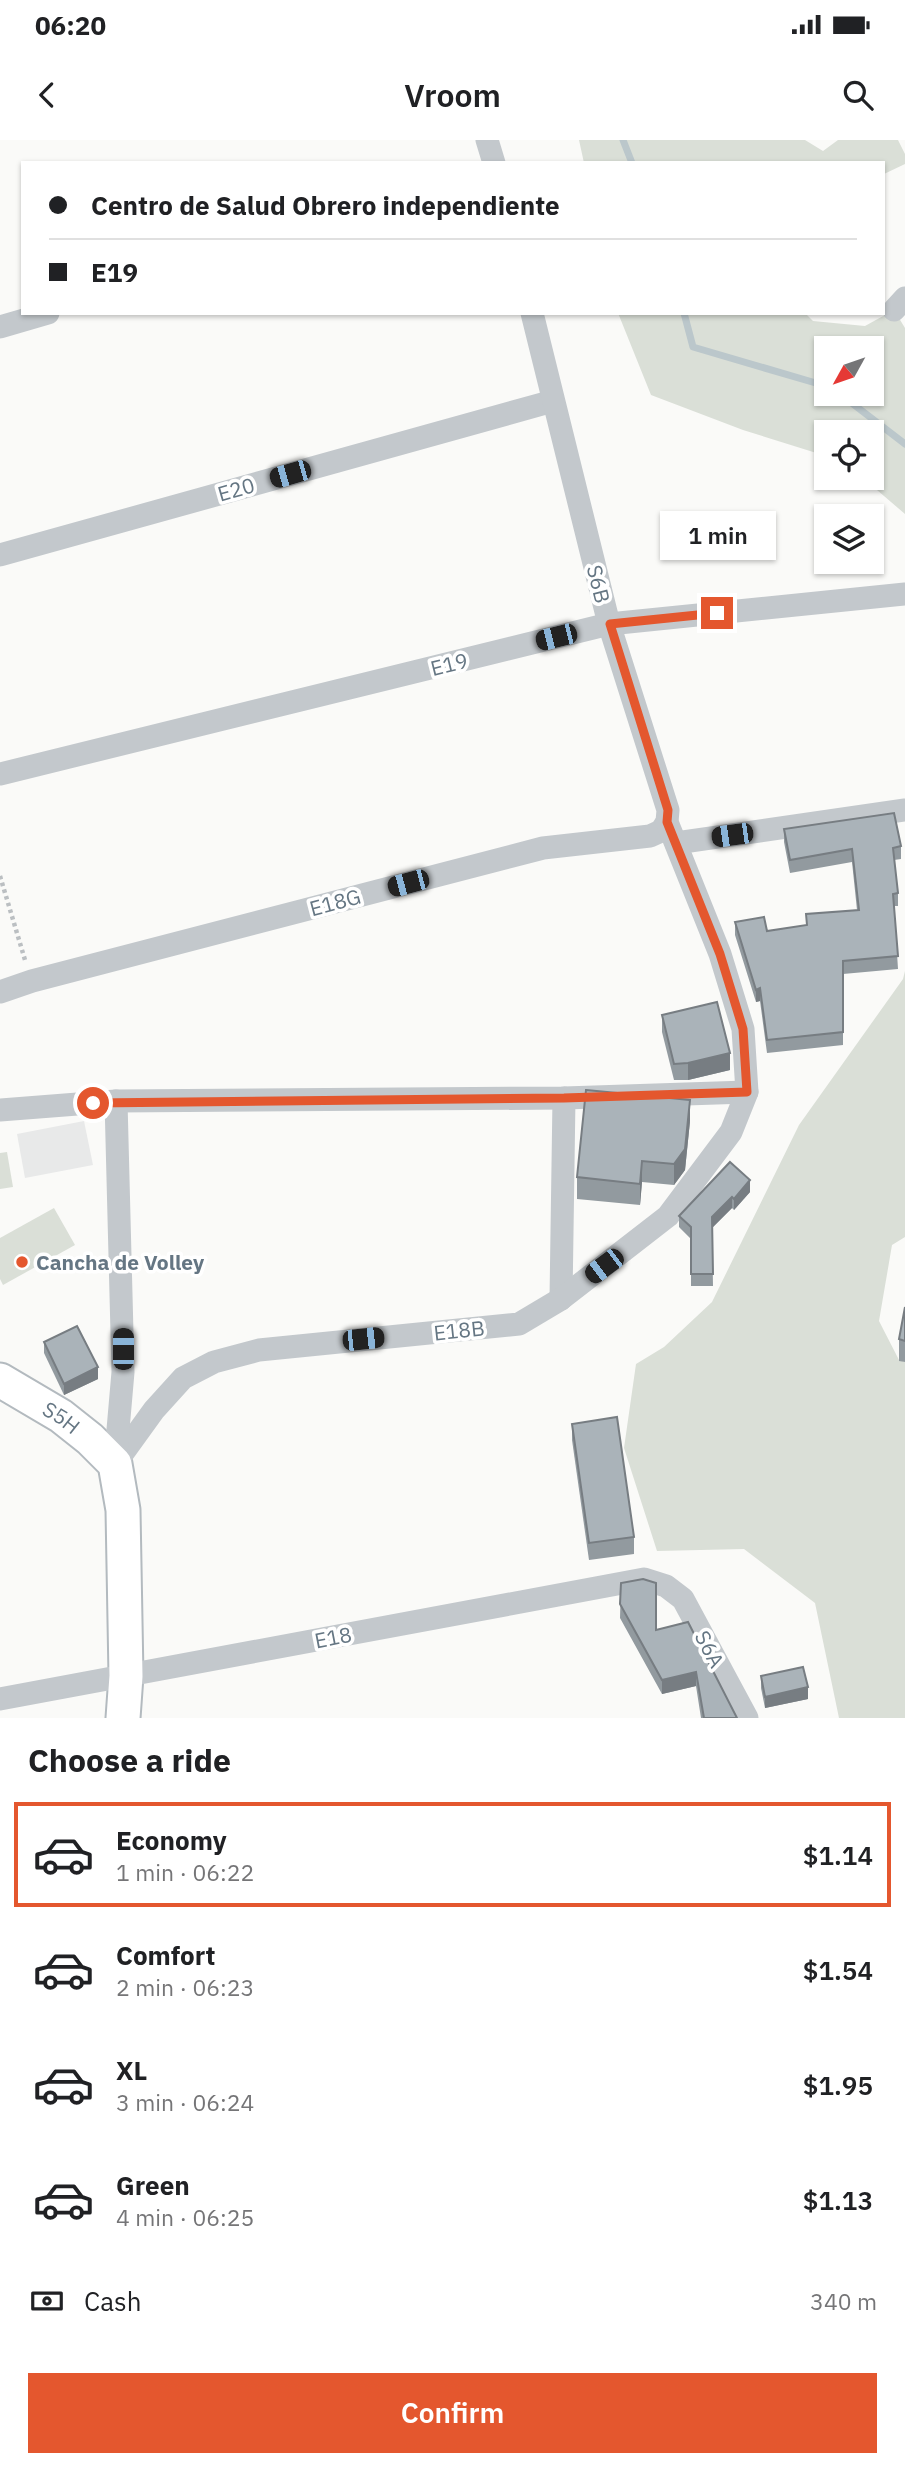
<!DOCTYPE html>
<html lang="en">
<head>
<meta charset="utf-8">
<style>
	:root { --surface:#fff; --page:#f6f6f6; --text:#202124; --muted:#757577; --line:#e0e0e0; --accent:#e4572e }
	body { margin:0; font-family:"IBM Plex Sans",sans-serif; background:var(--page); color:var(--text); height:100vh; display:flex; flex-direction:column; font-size:26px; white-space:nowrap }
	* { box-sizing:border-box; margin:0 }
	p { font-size:23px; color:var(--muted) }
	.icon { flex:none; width:38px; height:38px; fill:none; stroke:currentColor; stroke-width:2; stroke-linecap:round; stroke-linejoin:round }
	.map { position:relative; height:1578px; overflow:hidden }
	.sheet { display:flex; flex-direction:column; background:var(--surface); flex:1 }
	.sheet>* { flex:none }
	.banner { position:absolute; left:21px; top:21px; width:864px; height:154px; border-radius:0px; box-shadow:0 2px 5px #0004; display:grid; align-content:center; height:154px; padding:0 28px; background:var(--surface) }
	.needle { width:46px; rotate:230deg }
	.controls { position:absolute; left:814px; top:196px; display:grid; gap:14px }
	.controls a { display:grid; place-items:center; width:70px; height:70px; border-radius:0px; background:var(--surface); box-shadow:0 2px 5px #0004; font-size:35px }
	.end { position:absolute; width:32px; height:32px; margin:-16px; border:9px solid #e4572e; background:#fff; box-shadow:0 0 0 4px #fff }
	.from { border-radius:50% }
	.bubble { position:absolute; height:49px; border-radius:0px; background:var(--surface); box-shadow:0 2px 5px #0004; font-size:23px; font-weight:600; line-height:49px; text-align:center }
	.car { position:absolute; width:21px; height:42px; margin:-21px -10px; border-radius:9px; box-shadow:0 0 5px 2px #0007; background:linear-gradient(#222 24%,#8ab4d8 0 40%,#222 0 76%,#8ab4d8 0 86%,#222 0) }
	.banner b { display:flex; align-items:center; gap:24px; height:66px; font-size:26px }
	.banner b+b { border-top:2px solid var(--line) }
	.banner i { width:18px; height:18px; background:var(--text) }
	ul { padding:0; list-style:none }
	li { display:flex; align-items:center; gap:21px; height:105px; margin:0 14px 10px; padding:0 14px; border:4px solid transparent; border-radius:0px }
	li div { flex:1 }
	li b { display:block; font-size:26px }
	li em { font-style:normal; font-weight:600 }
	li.current { border-color:var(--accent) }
	li>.icon { width:63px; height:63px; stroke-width:1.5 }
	h2 { padding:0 28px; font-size:32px; line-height:84px }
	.pay { display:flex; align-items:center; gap:18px; height:77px; padding:0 28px; font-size:26px }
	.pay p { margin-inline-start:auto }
	.action { display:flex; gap:14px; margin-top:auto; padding:14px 28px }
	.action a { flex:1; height:80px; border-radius:0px; background:var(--accent); color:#fff; font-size:28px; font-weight:600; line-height:80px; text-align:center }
	.status { display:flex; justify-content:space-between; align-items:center; height:49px; padding:0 35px; background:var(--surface); direction:ltr }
	.status svg { height:19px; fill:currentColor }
	header { display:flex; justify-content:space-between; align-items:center; height:91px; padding:0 28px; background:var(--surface); font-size:32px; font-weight:600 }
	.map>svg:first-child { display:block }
	.built { fill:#e8e9e9 }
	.green { fill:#dadfd7; fill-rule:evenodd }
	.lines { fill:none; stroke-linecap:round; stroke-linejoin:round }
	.stream { stroke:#bbc7cb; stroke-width:7 }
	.secondary-casing { stroke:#b3babf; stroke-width:37 }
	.path { stroke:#bbbfc2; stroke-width:4.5; stroke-dasharray:3.5 3.5; stroke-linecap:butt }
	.street { stroke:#c3c8cc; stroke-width:23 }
	.secondary { stroke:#fff; stroke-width:33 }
	.wall { fill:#929a9f }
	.shaded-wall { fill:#777d82 }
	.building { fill:#aab3b9; stroke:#777d82; stroke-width:2 }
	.route { stroke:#e4572e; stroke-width:9 }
	.poi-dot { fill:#e4572e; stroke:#fff; stroke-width:2.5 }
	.labels { text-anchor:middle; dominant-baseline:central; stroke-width:7; stroke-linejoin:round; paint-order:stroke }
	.street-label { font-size:21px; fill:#657683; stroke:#fff }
	.poi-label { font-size:21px; font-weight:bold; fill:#657683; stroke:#fff; text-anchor:start }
</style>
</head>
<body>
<div class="status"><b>06:20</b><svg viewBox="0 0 49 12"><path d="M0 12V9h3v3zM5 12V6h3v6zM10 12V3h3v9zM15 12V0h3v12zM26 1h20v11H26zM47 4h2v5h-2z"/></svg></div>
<header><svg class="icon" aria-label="back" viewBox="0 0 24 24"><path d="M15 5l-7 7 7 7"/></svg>Vroom<svg class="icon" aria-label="search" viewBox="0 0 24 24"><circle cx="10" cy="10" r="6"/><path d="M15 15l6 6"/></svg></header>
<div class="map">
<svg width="905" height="1578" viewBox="0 0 905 1578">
	<rect width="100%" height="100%" fill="#fafaf8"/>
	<path class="built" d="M84 981 93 1025 25 1038 17 994Z"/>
	<g class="green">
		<path d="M579 0H805L823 11 838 0H898L905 14V24L884 34V23H584Z"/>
		<path d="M894 170 905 188V374L863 338H872V292H826V316L743 290 651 255 618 173H805L813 181 865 186ZM826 208H872V254H826Z"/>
		<path d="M905 831V1097L892 1105 879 1181 899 1220 905 1222V1578H839L815 1463 744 1409 657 1411 624 1308 636 1224 664 1207 712 1162 799 985 903 839Z"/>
		<path d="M7 1012 13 1047 0 1049V1013Z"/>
		<path d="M54 1068 75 1105 3 1145 0 1139V1098Z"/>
	</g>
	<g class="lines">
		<g class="stream">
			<path d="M623 0 632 23"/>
			<path d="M684 173 693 207 826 246"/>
			<path d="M840 254 905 304"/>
		</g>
		<g class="secondary-casing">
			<g id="secondary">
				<path id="s1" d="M0 1240 61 1276 90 1299 115 1324 123 1370 126 1536 123 1578"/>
			</g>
		</g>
		<path class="path" d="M0 736 25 820"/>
		<g class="street">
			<path d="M487 0 494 23"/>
			<path d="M894 170 905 158"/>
			<path d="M0 187 48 173"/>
			<path d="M0 415 553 261"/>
			<path d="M0 634 609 484 905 454"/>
			<path d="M676 703 905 670"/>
			<path d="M0 852 32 841 543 708 650 696 661 691 667 682"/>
			<path d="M0 970 116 961 564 958 747 952"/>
			<path d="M561 1159 564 958"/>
			<path d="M115 1324 154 1270 183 1238 214 1222 259 1210 519 1184 561 1159 668 1076 731 992 747 952 743 889 720 814 667 682 668 670 609 484 532 173"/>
			<path d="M115 1324 123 1232 116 961"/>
			<path d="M0 1559 644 1439 666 1446 683 1459 747 1578"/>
		</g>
		<use href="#secondary" class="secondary"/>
	</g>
	<g class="wall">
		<path d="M784 689 901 706V719L894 720 898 753V766H894L898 829 843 834V905L767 913 760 861 756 862 735 795V782L767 791 806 785V774L857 770 852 722 790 733 784 702Z"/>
		<path d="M662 875 730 930 688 940H674L662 892Z"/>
		<path d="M690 981 685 1030 674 1045 642 1042 640 1065 577 1059V1037Z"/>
		<path d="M730 1022 750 1052 734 1070 732 1068 712 1088 713 1146H691V1099L679 1087V1076Z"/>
		<path d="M905 1167V1222L899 1221V1199Z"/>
		<path d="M44 1202 98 1239 64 1255 44 1213Z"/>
		<path d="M572 1284 634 1397V1414L589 1420 572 1300Z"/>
		<path d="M621 1443 656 1490 737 1578H701L696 1546 662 1554 620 1478Z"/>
		<path d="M761 1536 808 1559 765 1568 761 1548Z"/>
	</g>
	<g class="shaded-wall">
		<path d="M760 848V861L756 862V850Z"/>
		<path d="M730 913V930L688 940V923Z"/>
		<path d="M690 960V981L685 1030 674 1045V1024Z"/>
		<path d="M642 1021V1042L640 1065V1044Z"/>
		<path d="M750 1040V1052L734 1070V1059Z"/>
		<path d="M732 1057V1068L712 1088V1077Z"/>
		<path d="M98 1227V1239L64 1255V1244Z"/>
		<path d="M696 1532V1546L662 1554V1540Z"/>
		<path d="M808 1547V1559L765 1568V1557Z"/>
	</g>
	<g class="building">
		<path d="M894 673 901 706 893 708 898 753 893 754 898 816 843 821V892L767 900 760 848 756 850 735 782 764 777 767 791 807 785 806 774 859 770 852 709 790 720 784 689Z"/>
		<path d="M717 862 730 913 688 923 674 924 662 875Z"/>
		<path d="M586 950 690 960 685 1009 674 1024 642 1021 640 1044 577 1037Z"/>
		<path d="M730 1022 750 1040 734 1059 732 1057 712 1077 713 1134H691V1087L679 1076Z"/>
		<path d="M905 1167V1201L899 1199Z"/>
		<path d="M77 1186 98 1227 64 1244 44 1202Z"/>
		<path d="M617 1277 634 1397 589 1403 572 1284Z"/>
		<path d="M643 1439 656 1443V1490L688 1482 737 1578H704L696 1532 662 1540 620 1464 621 1443Z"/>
		<path d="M803 1527 808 1547 765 1557 761 1536Z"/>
	</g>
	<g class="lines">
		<path class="route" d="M93 963 564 958 747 952 743 889 720 814 667 682 668 670 610 484 717 473"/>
	</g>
	<circle class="poi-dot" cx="22" cy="1122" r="7"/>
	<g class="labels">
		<g class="street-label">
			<text transform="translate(236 349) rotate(-16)">E20</text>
			<text transform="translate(599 444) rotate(76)">S6B</text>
			<text transform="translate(449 524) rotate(-14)">E19</text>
			<text transform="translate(335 762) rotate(-15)">E18G</text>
			<text transform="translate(459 1190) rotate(-6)">E18B</text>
			<text stroke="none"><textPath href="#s1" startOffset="72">S5H</textPath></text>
			<text transform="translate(333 1497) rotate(-11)">E18</text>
			<text transform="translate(710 1509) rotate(62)">S6A</text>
		</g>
		<g class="poi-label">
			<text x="36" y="1122">Cancha de Volley</text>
		</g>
	</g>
</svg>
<div class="controls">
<a><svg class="needle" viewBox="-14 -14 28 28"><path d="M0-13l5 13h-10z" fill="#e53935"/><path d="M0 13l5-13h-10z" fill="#757577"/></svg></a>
<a><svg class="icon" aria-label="locate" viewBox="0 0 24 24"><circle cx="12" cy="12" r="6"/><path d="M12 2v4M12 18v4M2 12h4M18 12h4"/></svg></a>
<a><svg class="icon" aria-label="layers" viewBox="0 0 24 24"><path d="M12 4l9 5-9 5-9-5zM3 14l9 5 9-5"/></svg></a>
</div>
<i class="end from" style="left:93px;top:963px"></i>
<i class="end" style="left:717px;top:473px"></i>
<div class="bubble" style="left:660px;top:371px;width:116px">1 min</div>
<i class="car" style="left:290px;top:334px;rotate:254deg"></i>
<i class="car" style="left:556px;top:497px;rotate:256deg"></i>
<i class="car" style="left:732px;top:695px;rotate:262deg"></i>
<i class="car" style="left:408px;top:743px;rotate:255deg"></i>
<i class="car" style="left:604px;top:1126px;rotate:233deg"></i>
<i class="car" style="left:363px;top:1199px;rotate:84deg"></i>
<i class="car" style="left:123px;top:1209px;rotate:0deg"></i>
<div class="banner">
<b><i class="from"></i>Centro de Salud Obrero independiente</b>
<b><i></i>E19</b>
</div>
</div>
<section class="sheet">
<h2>Choose a ride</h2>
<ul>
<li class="current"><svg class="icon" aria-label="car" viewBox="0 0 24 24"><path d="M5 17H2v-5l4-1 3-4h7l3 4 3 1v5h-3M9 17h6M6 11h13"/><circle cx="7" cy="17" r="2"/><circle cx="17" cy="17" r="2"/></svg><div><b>Economy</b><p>1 min · 06:22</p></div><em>$1.14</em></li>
<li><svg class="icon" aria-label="car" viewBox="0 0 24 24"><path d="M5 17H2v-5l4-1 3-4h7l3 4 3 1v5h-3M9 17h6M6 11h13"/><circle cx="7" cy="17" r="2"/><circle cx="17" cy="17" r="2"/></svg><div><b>Comfort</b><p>2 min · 06:23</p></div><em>$1.54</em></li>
<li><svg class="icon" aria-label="car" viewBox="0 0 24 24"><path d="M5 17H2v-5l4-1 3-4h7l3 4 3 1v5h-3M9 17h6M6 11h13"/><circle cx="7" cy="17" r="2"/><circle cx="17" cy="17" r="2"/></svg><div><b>XL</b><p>3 min · 06:24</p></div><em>$1.95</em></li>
<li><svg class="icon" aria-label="car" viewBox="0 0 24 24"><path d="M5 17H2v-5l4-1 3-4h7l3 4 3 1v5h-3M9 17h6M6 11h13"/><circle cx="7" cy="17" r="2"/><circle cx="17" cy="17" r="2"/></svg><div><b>Green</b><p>4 min · 06:25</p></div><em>$1.13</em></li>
</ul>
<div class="pay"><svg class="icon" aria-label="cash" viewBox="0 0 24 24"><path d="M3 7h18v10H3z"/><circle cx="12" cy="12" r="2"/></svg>Cash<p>340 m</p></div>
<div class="action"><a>Confirm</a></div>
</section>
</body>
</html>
